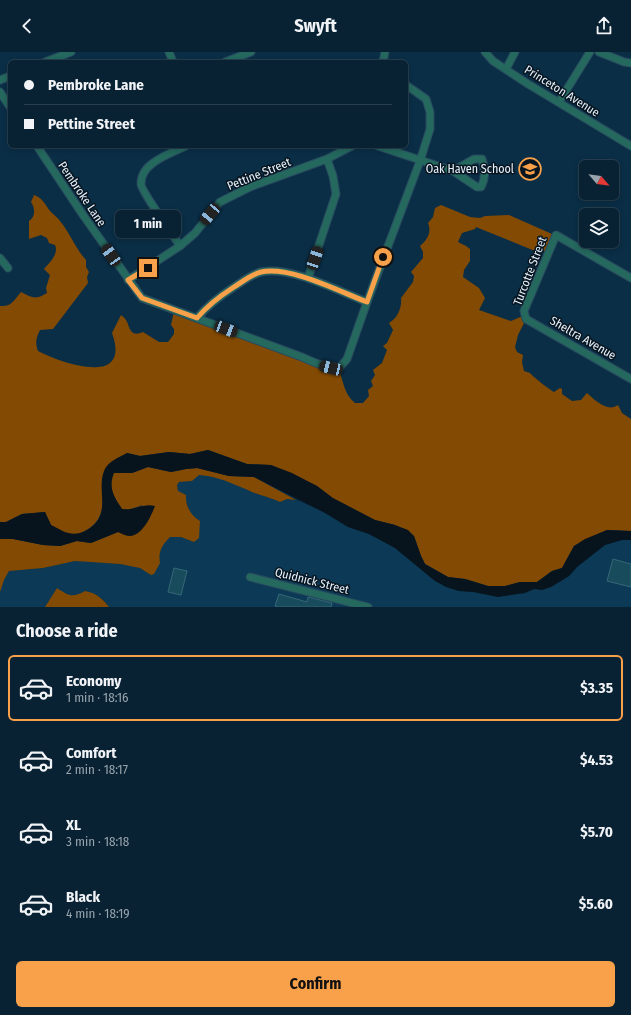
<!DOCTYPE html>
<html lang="en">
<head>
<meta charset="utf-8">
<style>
	:root { --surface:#082234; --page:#162f40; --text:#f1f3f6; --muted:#98a4ac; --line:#293f4f; --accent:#f8a14a }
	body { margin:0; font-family:"Fira Sans Condensed",sans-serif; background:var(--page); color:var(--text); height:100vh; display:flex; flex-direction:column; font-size:15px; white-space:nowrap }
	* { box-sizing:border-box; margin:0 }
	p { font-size:13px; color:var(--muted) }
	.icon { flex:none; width:22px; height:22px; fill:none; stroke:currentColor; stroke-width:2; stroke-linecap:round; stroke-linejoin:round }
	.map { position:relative; height:555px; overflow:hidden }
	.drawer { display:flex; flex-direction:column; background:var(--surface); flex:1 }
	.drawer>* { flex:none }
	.top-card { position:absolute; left:8px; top:8px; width:400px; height:88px; border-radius:6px; box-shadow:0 2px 6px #0003,0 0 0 1px var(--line); display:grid; align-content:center; height:88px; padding:0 16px; background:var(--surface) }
	.needle { width:26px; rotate:118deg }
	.fabs { position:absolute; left:579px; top:108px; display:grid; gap:8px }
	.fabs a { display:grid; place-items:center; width:40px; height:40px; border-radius:6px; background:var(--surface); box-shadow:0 2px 6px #0003,0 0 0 1px var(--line); font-size:20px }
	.end { position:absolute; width:18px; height:18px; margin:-9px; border:5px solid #f8a14a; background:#111; box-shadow:0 0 0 2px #111 }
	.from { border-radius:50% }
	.bubble { position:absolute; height:28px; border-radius:6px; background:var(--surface); box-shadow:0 2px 6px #0003,0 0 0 1px var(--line); font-size:13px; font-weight:700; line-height:28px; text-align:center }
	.car { position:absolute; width:12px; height:24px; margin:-12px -6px; border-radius:5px; box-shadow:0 0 3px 1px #0007; background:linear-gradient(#222 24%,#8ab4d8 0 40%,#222 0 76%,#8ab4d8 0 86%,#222 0) }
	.top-card b { display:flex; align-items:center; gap:14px; height:38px; font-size:15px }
	.top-card b+b { border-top:1px solid var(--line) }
	.top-card i { width:10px; height:10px; background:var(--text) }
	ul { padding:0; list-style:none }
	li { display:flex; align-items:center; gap:12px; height:66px; margin:0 8px 6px; padding:0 8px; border:2px solid transparent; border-radius:6px }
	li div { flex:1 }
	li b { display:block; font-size:15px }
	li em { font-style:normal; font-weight:700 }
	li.on { border-color:var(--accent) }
	li>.icon { width:36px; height:36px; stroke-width:1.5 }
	h2 { padding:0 16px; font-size:18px; line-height:48px }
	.button { display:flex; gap:8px; margin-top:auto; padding:8px 16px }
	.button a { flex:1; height:46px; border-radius:6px; background:var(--accent); color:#111; font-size:16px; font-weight:700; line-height:46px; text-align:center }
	header { display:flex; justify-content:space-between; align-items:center; height:52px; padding:0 16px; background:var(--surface); font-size:18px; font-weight:700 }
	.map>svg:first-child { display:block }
	.built { fill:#0c3a56 }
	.forest { fill:#834a03 }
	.water { fill:#07141d }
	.building { fill:#184b5b; stroke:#366778 }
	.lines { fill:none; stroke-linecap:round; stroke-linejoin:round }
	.minor-casing { stroke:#29495f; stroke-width:9 }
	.minor { stroke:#24685e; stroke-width:7 }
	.route { stroke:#f8a14a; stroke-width:5 }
	.labels { text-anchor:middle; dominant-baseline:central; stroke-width:3; stroke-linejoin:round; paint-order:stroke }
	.street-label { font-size:12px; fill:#e7f2fc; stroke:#071520 }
	.poi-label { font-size:12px; fill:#e7f2fc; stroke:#071520; text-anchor:end }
</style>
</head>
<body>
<header><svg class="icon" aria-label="back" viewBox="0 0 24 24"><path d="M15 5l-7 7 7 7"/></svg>Swyft<svg class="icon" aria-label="share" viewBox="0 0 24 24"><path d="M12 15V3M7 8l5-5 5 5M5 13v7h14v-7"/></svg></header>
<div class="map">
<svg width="631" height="555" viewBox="0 0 631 555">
	<rect width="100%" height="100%" fill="#0a2e46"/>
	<path class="built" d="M199 423H209L237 432 251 440 271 446 280 450 287 447 296 448 325 460 348 475 369 482 395 496 435 529 459 539 524 542 534 537 551 535 569 524 577 515 605 493 622 488H631V555H109L102 546 85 539 77 543 68 544 57 536 45 555H0V540L4 528 9 519 43 516 75 509 120 512 140 516 151 523 159 506 162 493 170 485H181L194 490 199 479 200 469 195 466 190 460 186 449 178 439 177 433 179 430 192 429Z"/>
	<g class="forest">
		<path d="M34 143C43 146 45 153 51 160 54 163 57 165 60 169 70 181 75 196 86 208V215L89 220 87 225 88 231 53 277 40 278C36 286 35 291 38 299 61 311 132 336 112 281L121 263C123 265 125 266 126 268 130 274 129 286 143 280L159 290H168L174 282V277L171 273 174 259 338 316C344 329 343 341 355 351H363L369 344 368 338 373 334 371 329 375 323 373 318 382 311 387 298 383 294 387 291 393 278 389 271C398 266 402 255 401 246L413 230 414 224 411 220 423 206V200L420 194C427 188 432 181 428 171L433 165 435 156 441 153 470 165 480 166 485 164 509 163 552 182 547 199H535L476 175 475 177 462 181 458 190 466 194 470 197V209L464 218 463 225 479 236 485 246 479 258 511 269 525 263 526 267 518 283 515 295 517 300 523 303 522 310 524 319 530 321C532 324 550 338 554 340L560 336 562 337V342L572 349 581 348 587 341C594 347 607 361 618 353L622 361 631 367V479L607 478 574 494 562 516 552 519 537 530H520L505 534H488L465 527 448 525 425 512 421 504 414 484 395 473 375 468 332 446 317 434 271 413 247 412 208 398 190 402 169 400 140 404 127 401 102 426C103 447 107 467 85 479 81 481 75 484 71 483 64 481 57 476 51 473L45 460 22 462 6 470H0V254C12 255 14 248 21 240 33 246 35 248 47 241L46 236 50 223 44 217C50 210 59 202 55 193L49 191 47 186 41 183 29 187V169C36 164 35 156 31 150Z"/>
		<path d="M148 415 171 420 186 417 197 416 229 424 254 425 296 448 287 447 280 450C270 445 260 444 250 439 233 432 218 424 199 423L192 429 179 430 177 433 178 439 186 443C185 453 191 464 200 469L199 486 194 490 181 485H170C162 493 158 500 160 511L154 522 151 523 140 516 120 512 75 509 43 516 9 519 4 528 0 540V487H13L43 493 60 494 77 489 91 491 118 480 143 453 128 458 122 457C114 445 108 436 113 421H132Z"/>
		<path d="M57 536C69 544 72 546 85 539 96 541 102 546 109 555H45Z"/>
	</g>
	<path class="water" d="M208 398 247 412 271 413 292 421 317 434 333 446 375 468 395 473 408 478 414 484 421 504 425 512 448 525 465 527 488 534H505L520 530H537L552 519 562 516 574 494 585 487 607 478 631 479V488H622L605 493 577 515 569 524 551 535 542 538 534 537 524 541 498 545 473 540 459 539 446 535 435 529 395 496 369 482 348 475 325 461 254 425 229 424 197 416 186 417 171 420 148 415 132 421H114C108 436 114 445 122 457 134 459 143 451 155 454 151 464 143 483 130 484 126 484 122 482 118 480L91 491 77 489 60 494 43 493 13 487H0V470H6L22 462 45 460 51 473C65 480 72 486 87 478 113 463 96 440 104 419 108 409 118 406 127 401L140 404 169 400 190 402Z"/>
	<g class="building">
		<path d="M613 507 631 512V535L607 529Z"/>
		<path d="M174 516 187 519 181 543 168 540Z"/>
		<path d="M279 542 307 550 308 545 332 551 331 555H278L275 554Z"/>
	</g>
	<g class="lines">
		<g class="minor-casing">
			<g id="minor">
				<path d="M169 0 173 10"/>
				<path d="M485 0 493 9 528 32 631 94"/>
				<path d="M599 0 624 10 631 11"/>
				<path d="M45 10 71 0"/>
				<path d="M225 10 251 0"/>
				<path d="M383 10 385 0"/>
				<path d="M506 17 515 0"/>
				<path d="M0 28 10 24"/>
				<path d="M0 40 10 55"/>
				<path d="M559 50 590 0"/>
				<path d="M37 94 83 163 142 246 302 305C315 311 326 316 340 315L347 307 367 250 420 109 430 77V60L426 47 406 33"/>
				<path d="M378 94 453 119"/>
				<path d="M474 107H482C485 116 486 126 481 135H477L453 119Z"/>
				<path d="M180 194C174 184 141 139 141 132 141 123 146 116 153 111 162 104 175 99 186 94"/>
				<path d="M0 206 8 216"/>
				<path d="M308 226 336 142 333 124 327 107"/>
				<path d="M631 226 556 183 524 259 526 267 631 327"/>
				<path d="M128 228 180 194 195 181 220 150 250 135 327 107 352 94"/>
				<path d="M197 266C208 253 220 244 234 235 242 230 252 222 261 220 292 214 338 239 367 250"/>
				<path d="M250 525 368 555"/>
			</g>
		</g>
		<use href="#minor" class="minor"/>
	</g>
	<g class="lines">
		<path class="route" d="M148 216 128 228 142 246 197 266C208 253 220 244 234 235 242 230 252 222 261 220 291 214 338 239 367 250L383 205"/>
	</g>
	<defs>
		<g id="school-ring" transform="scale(1.15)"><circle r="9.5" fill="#071520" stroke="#f8a14a" stroke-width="1.5"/><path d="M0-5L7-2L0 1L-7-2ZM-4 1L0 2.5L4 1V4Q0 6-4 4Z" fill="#f8a14a"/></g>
	</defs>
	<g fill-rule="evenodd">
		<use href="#school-ring" x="530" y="117"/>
	</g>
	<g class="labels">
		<g class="street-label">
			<text transform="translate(562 39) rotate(32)">Princeton Avenue</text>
			<text transform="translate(259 122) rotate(-22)">Pettine Street</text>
			<text transform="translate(82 142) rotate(56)">Pembroke Lane</text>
			<text transform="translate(530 219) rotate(-69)">Turcotte Street</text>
			<text transform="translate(583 286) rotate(30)">Sheltra Avenue</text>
			<text transform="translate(312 529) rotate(14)">Quidnick Street</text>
		</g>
		<g class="poi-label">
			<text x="514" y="117">Oak Haven School</text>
		</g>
	</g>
</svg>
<div class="fabs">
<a><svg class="needle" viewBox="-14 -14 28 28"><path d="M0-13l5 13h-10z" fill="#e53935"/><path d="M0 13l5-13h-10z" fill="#98a4ac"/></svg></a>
<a><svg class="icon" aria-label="layers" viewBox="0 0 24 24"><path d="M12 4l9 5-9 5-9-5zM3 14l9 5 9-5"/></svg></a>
</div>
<i class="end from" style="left:383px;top:205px"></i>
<i class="end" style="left:148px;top:216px"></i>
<div class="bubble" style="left:115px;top:158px;width:66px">1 min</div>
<i class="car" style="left:210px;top:162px;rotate:220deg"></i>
<i class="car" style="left:111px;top:203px;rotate:325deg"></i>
<i class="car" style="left:315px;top:206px;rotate:19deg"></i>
<i class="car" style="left:226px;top:277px;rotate:111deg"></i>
<i class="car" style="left:331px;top:316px;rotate:283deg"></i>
<div class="top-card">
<b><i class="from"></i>Pembroke Lane</b>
<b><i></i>Pettine Street</b>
</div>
</div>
<section class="drawer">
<h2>Choose a ride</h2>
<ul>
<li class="on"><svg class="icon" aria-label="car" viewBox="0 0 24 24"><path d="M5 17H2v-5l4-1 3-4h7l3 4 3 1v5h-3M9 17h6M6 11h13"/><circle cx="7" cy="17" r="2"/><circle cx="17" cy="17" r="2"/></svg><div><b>Economy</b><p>1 min · 18:16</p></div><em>$3.35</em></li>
<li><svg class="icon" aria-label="car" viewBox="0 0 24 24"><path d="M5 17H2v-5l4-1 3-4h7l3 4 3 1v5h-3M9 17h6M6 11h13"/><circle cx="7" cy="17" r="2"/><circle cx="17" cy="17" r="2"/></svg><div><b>Comfort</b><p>2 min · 18:17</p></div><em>$4.53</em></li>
<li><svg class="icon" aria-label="car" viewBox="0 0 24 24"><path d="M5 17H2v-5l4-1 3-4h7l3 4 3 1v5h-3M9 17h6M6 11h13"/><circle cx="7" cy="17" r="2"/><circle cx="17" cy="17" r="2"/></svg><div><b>XL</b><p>3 min · 18:18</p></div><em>$5.70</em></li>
<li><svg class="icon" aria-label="car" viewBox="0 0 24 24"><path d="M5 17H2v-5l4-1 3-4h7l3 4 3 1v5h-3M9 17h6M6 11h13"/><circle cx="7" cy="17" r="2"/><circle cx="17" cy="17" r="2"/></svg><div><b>Black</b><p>4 min · 18:19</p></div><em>$5.60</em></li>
</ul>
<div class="button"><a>Confirm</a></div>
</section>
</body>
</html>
